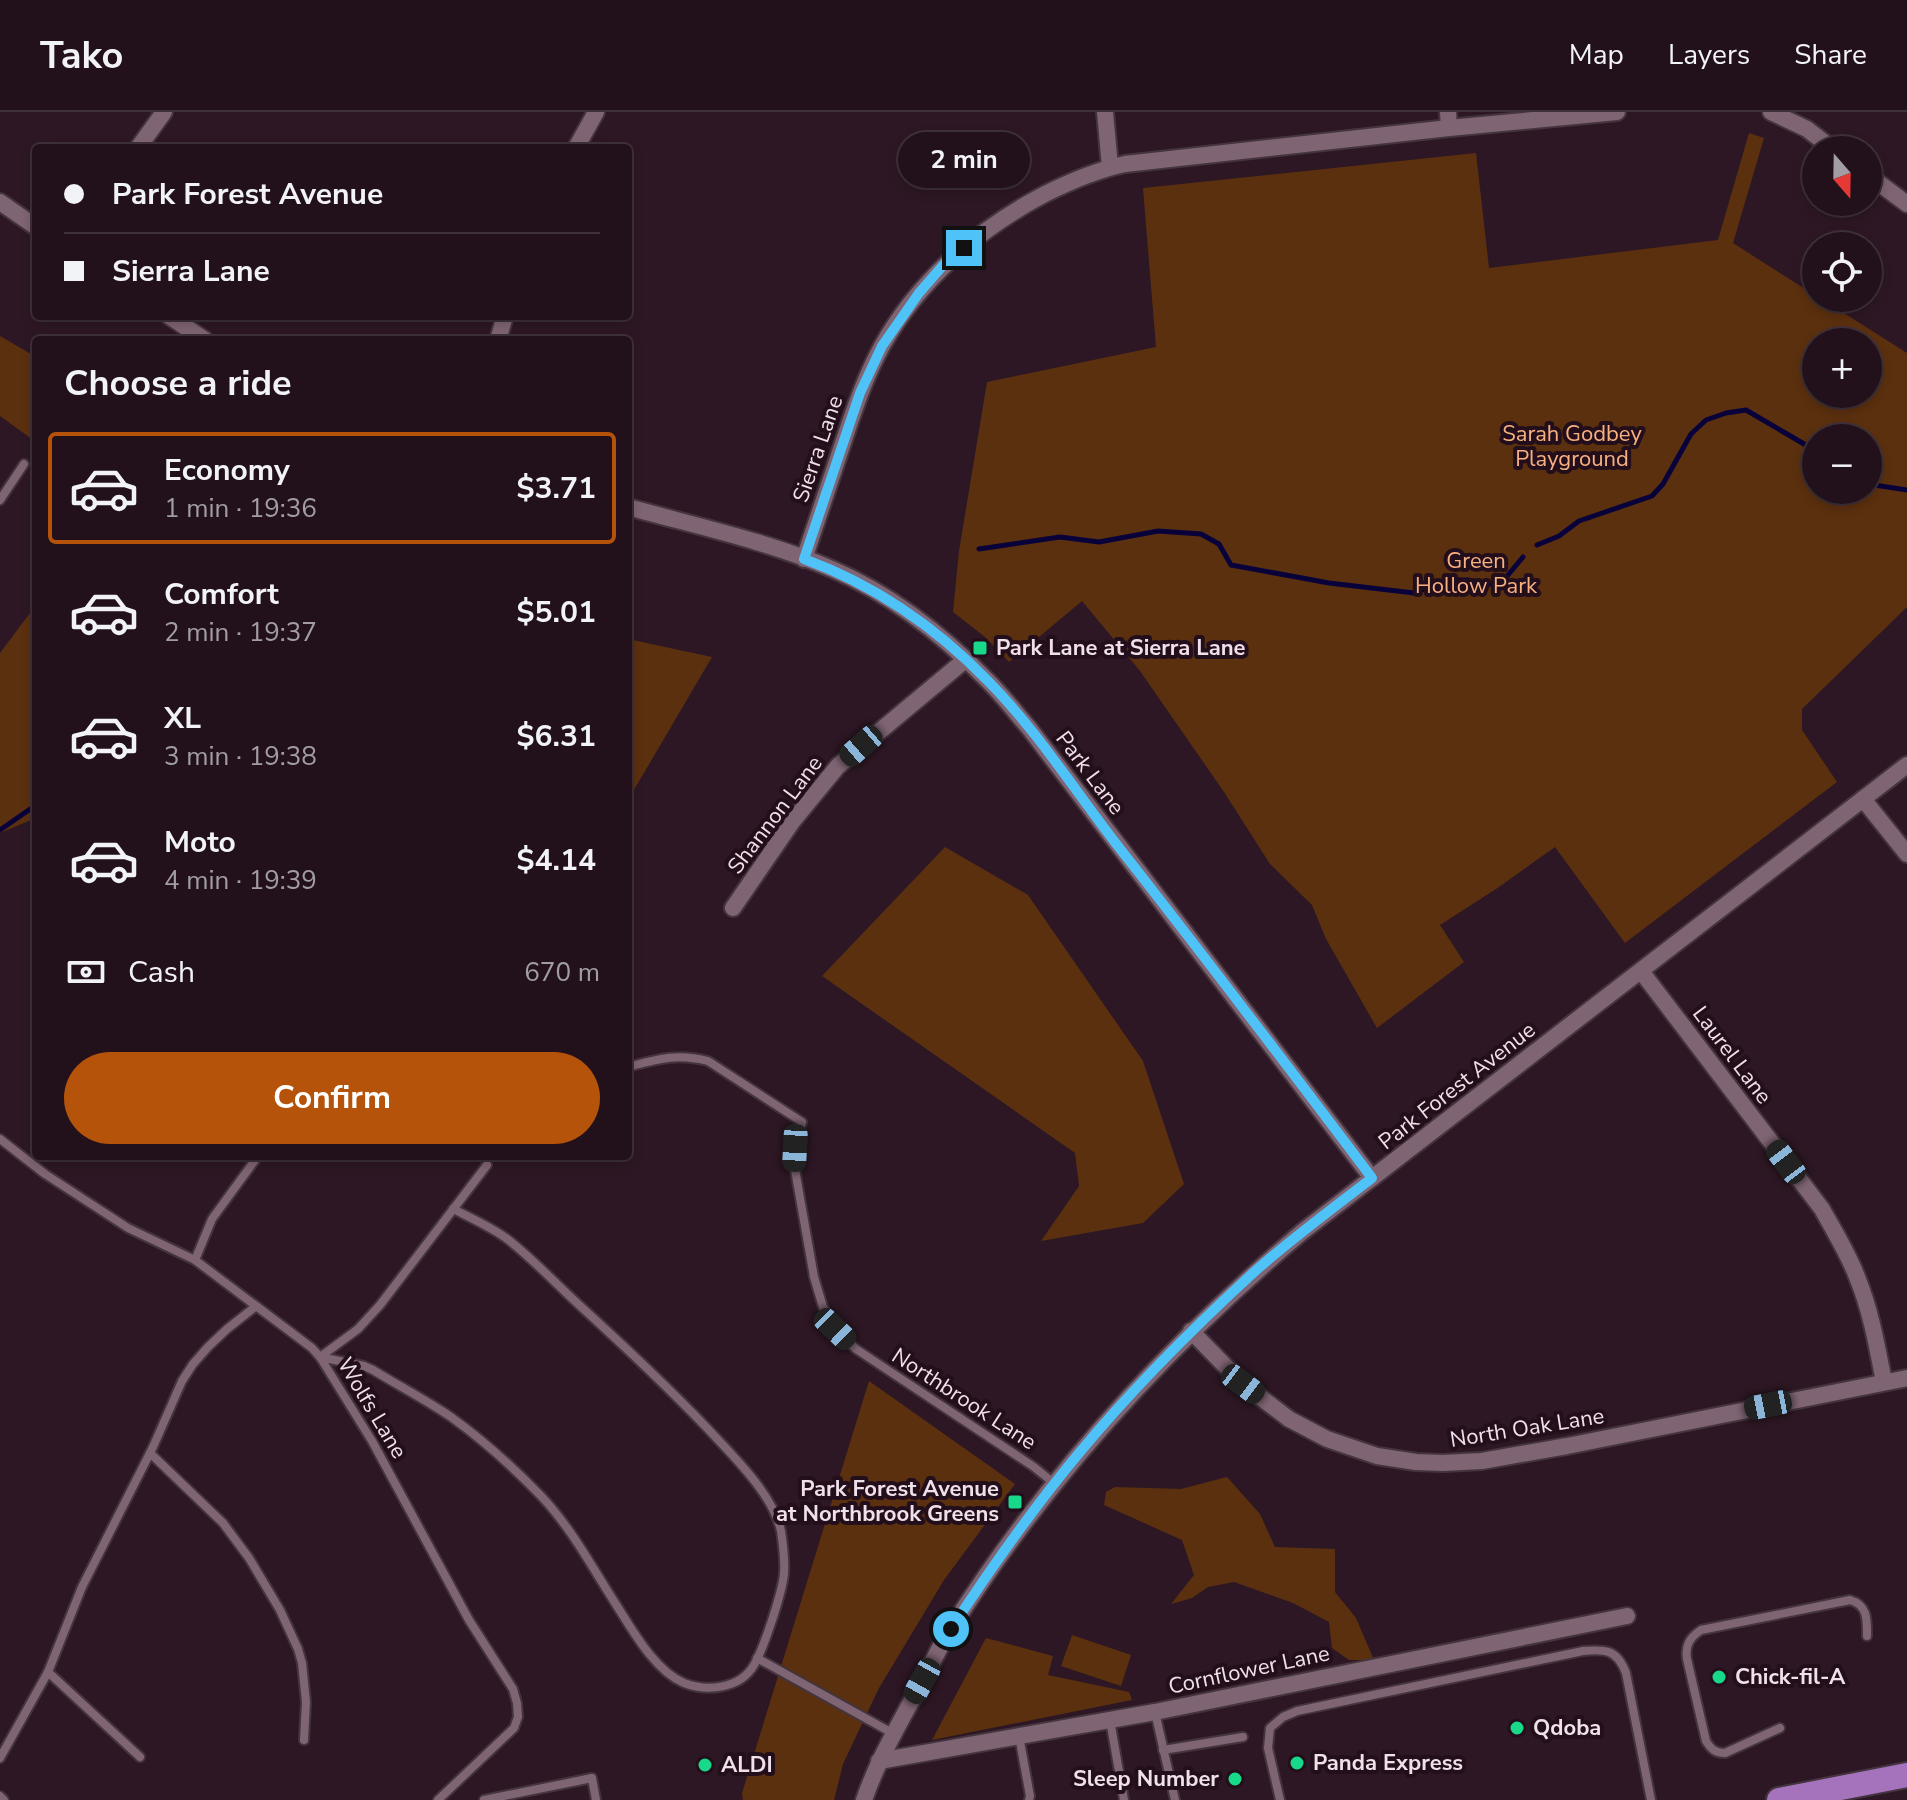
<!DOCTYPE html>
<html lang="en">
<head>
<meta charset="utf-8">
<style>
	:root { --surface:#22111b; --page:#2a1a24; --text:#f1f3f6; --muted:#a29da3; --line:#3f313a; --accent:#b45309 }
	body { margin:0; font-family:"Nunito Sans",sans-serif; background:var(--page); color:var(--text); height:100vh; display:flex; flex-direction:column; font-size:30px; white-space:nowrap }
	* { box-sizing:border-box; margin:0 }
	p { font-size:26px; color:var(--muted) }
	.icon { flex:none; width:44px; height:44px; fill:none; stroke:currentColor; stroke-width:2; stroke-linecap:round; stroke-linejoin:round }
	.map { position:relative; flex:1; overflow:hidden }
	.sheet { position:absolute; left:32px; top:224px; width:600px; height:824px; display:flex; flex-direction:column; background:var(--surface); border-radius:8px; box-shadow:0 4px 12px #0003,0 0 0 2px var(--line) }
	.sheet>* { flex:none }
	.guide { position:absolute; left:32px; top:32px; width:600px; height:176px; border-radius:8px; box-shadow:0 4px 12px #0003,0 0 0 2px var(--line); display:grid; align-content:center; height:176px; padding:0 32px; background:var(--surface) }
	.needle { width:52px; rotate:160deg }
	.tools { position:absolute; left:1802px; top:24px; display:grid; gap:16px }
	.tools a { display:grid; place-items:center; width:80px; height:80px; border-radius:50%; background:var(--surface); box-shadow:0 4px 12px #0003,0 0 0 2px var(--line); font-size:40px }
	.end { position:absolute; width:36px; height:36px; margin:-18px; border:10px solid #4fc3f7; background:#111; box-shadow:0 0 0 4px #111 }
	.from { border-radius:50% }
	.bubble { position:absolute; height:56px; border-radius:28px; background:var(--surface); box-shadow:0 4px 12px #0003,0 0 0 2px var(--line); font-size:26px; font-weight:700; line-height:56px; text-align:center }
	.car { position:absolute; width:24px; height:48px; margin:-24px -12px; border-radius:10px; box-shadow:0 0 6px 2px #0007; background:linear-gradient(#222 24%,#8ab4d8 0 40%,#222 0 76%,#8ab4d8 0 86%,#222 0) }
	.guide b { display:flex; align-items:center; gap:28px; height:76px; font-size:30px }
	.guide b+b { border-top:2px solid var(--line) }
	.guide i { width:20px; height:20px; background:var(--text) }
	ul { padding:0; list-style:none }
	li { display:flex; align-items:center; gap:24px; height:112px; margin:0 16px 12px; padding:0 16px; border:4px solid transparent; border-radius:8px }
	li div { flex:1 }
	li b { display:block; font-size:30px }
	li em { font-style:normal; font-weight:700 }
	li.current { border-color:var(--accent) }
	li>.icon { width:72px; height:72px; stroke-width:1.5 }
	h2 { padding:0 32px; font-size:36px; line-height:96px }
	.pay { display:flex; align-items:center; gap:20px; height:88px; padding:0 32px; font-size:30px }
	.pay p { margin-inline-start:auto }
	.action { display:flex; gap:16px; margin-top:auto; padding:16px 32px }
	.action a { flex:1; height:92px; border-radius:48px; background:var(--accent); color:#fff; font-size:32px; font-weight:700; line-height:92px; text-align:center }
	header { display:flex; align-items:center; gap:48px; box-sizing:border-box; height:112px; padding:0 40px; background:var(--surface); border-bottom:2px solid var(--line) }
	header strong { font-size:38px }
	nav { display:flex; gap:44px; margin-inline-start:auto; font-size:28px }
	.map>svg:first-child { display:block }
	.green { fill:#5b300f; fill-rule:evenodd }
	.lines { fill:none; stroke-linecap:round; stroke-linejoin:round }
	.stream { stroke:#09023a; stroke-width:5 }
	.lane-casing { stroke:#44343d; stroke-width:12 }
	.street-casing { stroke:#44343d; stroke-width:20 }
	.primary-casing { stroke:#44343d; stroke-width:28 }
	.lane { stroke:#7f6473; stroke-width:8 }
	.street { stroke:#7f6473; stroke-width:16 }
	.primary { stroke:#a572bc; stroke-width:24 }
	.route { stroke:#4fc3f7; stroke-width:10 }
	.poi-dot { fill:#17d989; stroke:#230e1b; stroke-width:3 }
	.labels { text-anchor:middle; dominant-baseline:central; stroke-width:8; stroke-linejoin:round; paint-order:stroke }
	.park-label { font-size:22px; fill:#f8b081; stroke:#230e1b }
	.street-label { font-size:22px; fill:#f0e0e9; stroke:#230e1b }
	.poi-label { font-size:22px; font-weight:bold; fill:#f0e0e9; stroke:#230e1b; text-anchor:start }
</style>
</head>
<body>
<header>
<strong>Tako</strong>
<nav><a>Map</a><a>Layers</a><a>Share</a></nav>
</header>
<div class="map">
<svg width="1907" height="1688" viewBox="0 0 1907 1688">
	<rect width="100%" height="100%" fill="#2d1724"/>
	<g class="green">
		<path d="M1749 21 1764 26 1733 131 1816 184V186H1820L1907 241V495L1802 597V618L1837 670 1625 831 1555 735 1496 777 1440 813 1464 850 1377 916 1326 827 1312 793 1270 752 1224 680 1140 559 1082 489 1009 550 985 525 953 500 959 439 987 270 1156 235 1143 76 1476 41 1489 156 1718 128ZM1816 230H1868V282H1816ZM1868 326V378H1816V326Z"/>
		<path d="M0 224 36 245V330L0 304Z"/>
		<path d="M36 493V706L0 721V541Z"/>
		<path d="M628 527 712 545 628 688Z"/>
		<path d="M945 735 1028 783 1143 949 1184 1072 1143 1111 1041 1129 1079 1074 1075 1041 822 864Z"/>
		<path d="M869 1269 1015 1372 944 1468 879 1576 843 1652 834 1688H743L742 1681Z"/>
		<path d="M1227 1365 1260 1402 1275 1435 1335 1437V1480L1356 1506 1374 1548H1349L1332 1536 1329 1510 1293 1491 1234 1470 1208 1475 1192 1486 1171 1492 1194 1463 1182 1428 1104 1393 1106 1380 1115 1375 1181 1377Z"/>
		<path d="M1072 1523 1131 1543 1121 1574 1061 1554Z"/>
		<path d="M986 1526 1053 1544 1048 1563 1129 1580 1132 1588 932 1628Z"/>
	</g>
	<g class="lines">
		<g class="stream">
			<path d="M1868 372 1907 378"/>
			<path d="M1537 433 1559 424 1579 409 1652 384 1663 372 1691 322 1706 308 1726 301 1746 298 1816 339"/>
			<path d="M979 437 1060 425 1099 430 1158 419 1201 422 1219 432 1231 453 1329 471 1414 481 1450 468H1468L1496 473 1508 463 1523 445"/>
			<path d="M0 718 36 693"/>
		</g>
		<g class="lane-casing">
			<g id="lane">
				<path d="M0 388 24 352"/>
				<path d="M628 955C658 947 677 941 708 949L802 1010 795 1036 794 1052 814 1165 823 1195 835 1217 856 1237 1034 1355 1055 1372"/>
				<path d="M0 1027 45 1062 128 1116 195 1148 312 1236 320 1245 372 1329 469 1508 513 1577 517 1591 518 1605 514 1616 438 1688"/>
				<path d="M195 1148 212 1107 258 1044"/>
				<path d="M320 1245 364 1254 373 1258C399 1274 426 1288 451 1305 483 1328 514 1356 542 1385 572 1417 593 1457 617 1494 633 1519 655 1559 684 1571 707 1580 740 1577 754 1553 764 1536 782 1481 784 1462 785 1448 783 1432 781 1419 773 1382 733 1344 708 1317 666 1273 622 1232 577 1191 554 1170 531 1145 506 1126 489 1114 471 1106 453 1097"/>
				<path d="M320 1245 358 1217 380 1193 487 1053"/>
				<path d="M150 1341 223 1411 249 1446 280 1498 298 1537 302 1551 306 1590 304 1628"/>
				<path d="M757 1546 894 1622"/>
				<path d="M48 1560 140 1645"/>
				<path d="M1155 1600 1175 1688"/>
				<path d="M1110 1608 1124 1688"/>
				<path d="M1780 1616 1725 1641C1715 1641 1711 1637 1706 1629L1687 1547C1685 1534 1689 1526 1701 1518L1850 1488C1868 1493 1867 1508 1867 1524"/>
				<path d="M1019 1624 1030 1684 1029 1688"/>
				<path d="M1163 1638 1243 1625"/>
				<path d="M0 1646 48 1560 82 1475 153 1335 182 1269 193 1252 208 1235 227 1217 255 1195"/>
				<path d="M0 1684 4 1688"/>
				<path d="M484 1688 592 1666 596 1688"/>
				<path d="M1280 1688 1268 1636 1270 1616 1283 1605 1297 1599 1583 1539C1605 1537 1617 1537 1626 1561L1651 1688"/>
			</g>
		</g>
		<g class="street-casing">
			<g id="street">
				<path d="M1105 0 1110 55"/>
				<path d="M1448 0 1449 16"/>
				<path d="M1771 0 1807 17 1834 38"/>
				<path d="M138 36 164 0"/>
				<path d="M576 36 596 0"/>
				<path d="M1868 63 1907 92"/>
				<path d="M0 90 36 115"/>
				<path d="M169 204 205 228"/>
				<path d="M498 228 505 204"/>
				<path d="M628 395C696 414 767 429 832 457 891 482 945 525 989 570 1003 584 1016 601 1029 616L1372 1066"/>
				<path d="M804 447C817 408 830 370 843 331 854 298 865 265 882 234 919 168 978 117 1045 82 1071 69 1097 58 1125 52L1449 16 1617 0"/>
				<path d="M1863 687 1907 742"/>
				<path d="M733 796 792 710 838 654 965 548"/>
				<path d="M1641 859 1822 1097C1834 1119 1848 1141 1857 1165 1871 1199 1877 1234 1884 1270"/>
				<path d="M1191 1219 1243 1272 1289 1307 1327 1327 1377 1344 1416 1350 1443 1351 1482 1349 1567 1334 1907 1266"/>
				<path d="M879 1649 1155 1600 1627 1504"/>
				<path d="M864 1688C878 1647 900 1611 920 1573 931 1554 940 1533 952 1515 1047 1365 1167 1234 1302 1120L1907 653"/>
			</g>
		</g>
		<g class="primary-casing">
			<path id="primary" d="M1779 1688 1907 1663"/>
		</g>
		<use href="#lane" class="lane"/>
		<use href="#street" class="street"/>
		<use href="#primary" class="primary"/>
	</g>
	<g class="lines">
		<path class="route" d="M951 1517C991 1456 1033 1396 1080 1340 1133 1276 1192 1217 1253 1161 1291 1127 1332 1097 1372 1066 1289 956 1206 846 1121 738 1077 682 1039 621 989 570 937 516 875 473 804 447L860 281 882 234 919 181 946 150 964 136"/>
	</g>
	<g class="poi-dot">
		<rect x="972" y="528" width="16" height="16" rx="4"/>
		<rect x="1007" y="1382" width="16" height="16" rx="4"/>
		<circle cx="1719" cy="1565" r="8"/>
		<circle cx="1517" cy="1616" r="8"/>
		<circle cx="1297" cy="1651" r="8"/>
		<circle cx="705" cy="1653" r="8"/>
		<circle cx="1235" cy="1667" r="8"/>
	</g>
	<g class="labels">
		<g class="park-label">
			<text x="1572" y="322">Sarah Godbey<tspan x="1572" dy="25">Playground</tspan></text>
			<text x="1476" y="449">Green<tspan x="1476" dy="25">Hollow Park</tspan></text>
		</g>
		<g class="street-label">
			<text transform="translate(818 337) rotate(-71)">Sierra Lane</text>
			<text transform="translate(1090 661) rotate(53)">Park Lane</text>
			<text transform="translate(775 703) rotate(-53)">Shannon Lane</text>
			<text transform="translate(1732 943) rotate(53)">Laurel Lane</text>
			<text transform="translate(1457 974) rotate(-38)">Park Forest Avenue</text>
			<text transform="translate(964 1287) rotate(33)">Northbrook Lane</text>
			<text transform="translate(372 1296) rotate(59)">Wolfs Lane</text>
			<text transform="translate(1527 1316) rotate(-9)">North Oak Lane</text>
			<text transform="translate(1249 1558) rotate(-12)">Cornflower Lane</text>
		</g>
		<g class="poi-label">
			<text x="996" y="536">Park Lane at Sierra Lane</text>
			<text x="999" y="1377" text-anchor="end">Park Forest Avenue<tspan x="999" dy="25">at Northbrook Greens</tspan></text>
			<text x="1735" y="1565">Chick-fil-A</text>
			<text x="1533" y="1616">Qdoba</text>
			<text x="1313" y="1651">Panda Express</text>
			<text x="721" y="1653">ALDI</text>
			<text x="1219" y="1667" text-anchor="end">Sleep Number</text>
		</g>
	</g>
</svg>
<div class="tools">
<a><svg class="needle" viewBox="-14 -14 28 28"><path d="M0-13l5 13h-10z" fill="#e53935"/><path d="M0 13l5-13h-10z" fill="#a29da3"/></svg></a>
<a><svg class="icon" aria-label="locate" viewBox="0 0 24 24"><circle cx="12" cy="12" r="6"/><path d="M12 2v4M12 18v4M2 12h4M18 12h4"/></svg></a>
<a>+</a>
<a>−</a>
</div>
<i class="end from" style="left:951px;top:1517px"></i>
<i class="end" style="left:964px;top:136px"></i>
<div class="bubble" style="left:898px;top:20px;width:132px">2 min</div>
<i class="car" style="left:861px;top:634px;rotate:229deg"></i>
<i class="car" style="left:795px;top:1036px;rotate:183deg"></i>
<i class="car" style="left:1786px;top:1050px;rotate:323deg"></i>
<i class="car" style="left:835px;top:1217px;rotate:134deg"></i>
<i class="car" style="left:1243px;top:1272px;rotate:127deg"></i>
<i class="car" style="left:1768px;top:1293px;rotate:259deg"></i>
<i class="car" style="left:922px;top:1569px;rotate:209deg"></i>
<div class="guide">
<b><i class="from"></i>Park Forest Avenue</b>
<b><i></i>Sierra Lane</b>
</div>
<section class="sheet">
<h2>Choose a ride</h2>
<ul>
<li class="current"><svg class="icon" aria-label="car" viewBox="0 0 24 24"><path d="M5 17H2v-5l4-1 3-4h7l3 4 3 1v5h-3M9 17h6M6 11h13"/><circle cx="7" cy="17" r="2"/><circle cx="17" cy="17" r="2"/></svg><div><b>Economy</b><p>1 min · 19:36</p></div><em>$3.71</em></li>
<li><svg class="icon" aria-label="car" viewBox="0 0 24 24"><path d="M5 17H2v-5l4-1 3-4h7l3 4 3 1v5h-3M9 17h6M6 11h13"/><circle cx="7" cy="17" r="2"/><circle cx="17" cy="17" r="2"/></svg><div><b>Comfort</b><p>2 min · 19:37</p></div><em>$5.01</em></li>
<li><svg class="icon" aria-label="car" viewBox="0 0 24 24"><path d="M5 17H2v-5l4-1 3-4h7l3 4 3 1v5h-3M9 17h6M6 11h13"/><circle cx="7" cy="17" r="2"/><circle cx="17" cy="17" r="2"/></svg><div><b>XL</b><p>3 min · 19:38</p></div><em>$6.31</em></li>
<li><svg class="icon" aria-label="car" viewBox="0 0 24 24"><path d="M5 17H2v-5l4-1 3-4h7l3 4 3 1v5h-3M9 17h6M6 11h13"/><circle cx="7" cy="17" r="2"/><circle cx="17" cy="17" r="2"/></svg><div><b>Moto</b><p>4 min · 19:39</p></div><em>$4.14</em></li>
</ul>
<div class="pay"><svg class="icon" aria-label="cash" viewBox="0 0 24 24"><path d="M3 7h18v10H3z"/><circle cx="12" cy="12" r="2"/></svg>Cash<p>670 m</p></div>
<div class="action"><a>Confirm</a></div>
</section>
</div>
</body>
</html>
